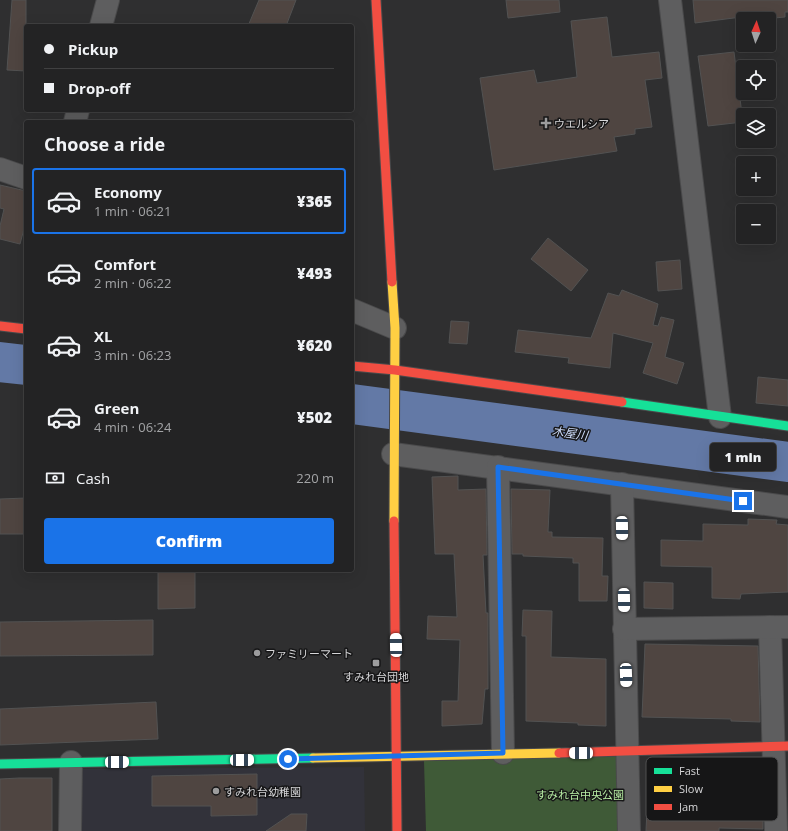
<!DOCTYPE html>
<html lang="en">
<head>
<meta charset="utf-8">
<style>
	:root { --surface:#232324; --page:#2b2b2c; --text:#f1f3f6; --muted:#a3a4a6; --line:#404041; --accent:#1a73e8 }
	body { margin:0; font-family:"Open Sans","Noto Sans JP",sans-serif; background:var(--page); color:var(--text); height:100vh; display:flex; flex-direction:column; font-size:15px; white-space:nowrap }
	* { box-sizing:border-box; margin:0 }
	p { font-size:13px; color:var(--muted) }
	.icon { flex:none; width:22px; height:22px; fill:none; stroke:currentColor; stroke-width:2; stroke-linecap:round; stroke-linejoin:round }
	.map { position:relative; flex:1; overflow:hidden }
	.details { position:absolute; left:24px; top:120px; width:330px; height:452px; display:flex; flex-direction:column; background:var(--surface); border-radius:4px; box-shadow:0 4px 16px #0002,0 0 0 1px var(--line) }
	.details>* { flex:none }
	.guide { position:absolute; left:24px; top:24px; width:330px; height:88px; border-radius:4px; box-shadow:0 4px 16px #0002,0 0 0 1px var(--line); display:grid; align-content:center; height:88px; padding:0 20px; background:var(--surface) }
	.needle { width:26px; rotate:3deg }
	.fabs { position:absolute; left:736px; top:12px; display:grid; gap:8px }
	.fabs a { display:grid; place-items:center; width:40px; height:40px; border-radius:4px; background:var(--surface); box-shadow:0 4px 16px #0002,0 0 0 1px var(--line); font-size:20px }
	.end { position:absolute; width:18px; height:18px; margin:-9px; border:5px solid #1a73e8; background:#fff; box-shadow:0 0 0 2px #fff }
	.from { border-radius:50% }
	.bubble { position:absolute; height:28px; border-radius:4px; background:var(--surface); box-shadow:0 4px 16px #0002,0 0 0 1px var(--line); font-size:13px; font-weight:800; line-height:28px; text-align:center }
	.car { position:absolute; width:12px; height:24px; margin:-12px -6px; border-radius:5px; box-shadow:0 0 3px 1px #0007; background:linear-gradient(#fff 24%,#345 0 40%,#fff 0 76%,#345 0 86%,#fff 0) }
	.guide b { display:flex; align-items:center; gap:14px; height:38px; font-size:15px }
	.guide b+b { border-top:1px solid var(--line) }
	.guide i { width:10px; height:10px; background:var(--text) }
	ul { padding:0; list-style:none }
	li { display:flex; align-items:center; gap:12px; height:66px; margin:0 8px 6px; padding:0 12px; border:2px solid transparent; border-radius:4px }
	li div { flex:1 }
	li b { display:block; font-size:15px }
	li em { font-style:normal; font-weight:800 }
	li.selected { border-color:var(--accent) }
	li>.icon { width:36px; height:36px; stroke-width:1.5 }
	h2 { padding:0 20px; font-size:18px; line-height:48px }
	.pay { display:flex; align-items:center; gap:10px; height:44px; padding:0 20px; font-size:15px }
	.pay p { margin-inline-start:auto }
	.cta { display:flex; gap:8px; margin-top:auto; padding:8px 20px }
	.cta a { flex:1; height:46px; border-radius:4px; background:var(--accent); color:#fff; font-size:16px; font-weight:800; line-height:46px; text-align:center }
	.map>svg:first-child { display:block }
	.built { fill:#32323a }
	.green { fill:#3f5a37 }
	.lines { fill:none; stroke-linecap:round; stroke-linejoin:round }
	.river { stroke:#6379a6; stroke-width:40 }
	.building { fill:#4f4541; stroke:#525252 }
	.street-casing { stroke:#4a4a4b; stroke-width:24 }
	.fast-casing { stroke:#4a4a4b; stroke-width:11 }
	.slow-casing { stroke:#4a4a4b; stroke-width:11 }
	.jam-casing { stroke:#4a4a4b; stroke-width:11 }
	.street { stroke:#5e5e5f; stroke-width:22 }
	.fast { stroke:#16e098; stroke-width:9 }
	.slow { stroke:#ffcf43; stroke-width:9 }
	.jam { stroke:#f24e42; stroke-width:9 }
	.route { stroke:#1a73e8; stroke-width:5 }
	.poi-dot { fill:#9c9c9d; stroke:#161617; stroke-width:1.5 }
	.labels { text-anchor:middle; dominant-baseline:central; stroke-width:3; stroke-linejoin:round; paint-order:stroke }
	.poi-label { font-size:11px; fill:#d6d6d8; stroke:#161617; text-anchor:start }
	.park-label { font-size:11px; fill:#b7eda4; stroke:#161617 }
	.water-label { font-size:12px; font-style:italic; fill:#ceddfb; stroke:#161617 }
	.key { fill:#161617; stroke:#505051; stroke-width:1 }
	.key-label { font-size:11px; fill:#d6d6d8 }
</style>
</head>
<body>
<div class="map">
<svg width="788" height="831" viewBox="0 0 788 831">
	<rect width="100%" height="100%" fill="#2f2f30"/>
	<path class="built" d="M364 767 365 831H81V769Z"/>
	<path class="green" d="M616 756 619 831H426L424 761Z"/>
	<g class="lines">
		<g class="river">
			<path d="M0 362 26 365"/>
			<path d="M352 404 788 462"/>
		</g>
	</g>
	<g class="building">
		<path d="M12 0H26V71L7 70Z"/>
		<path d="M259 0H296L286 26H248Z"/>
		<path d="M506 0H559L560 12 508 18Z"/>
		<path d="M693 0H788V12H785V17L763 19H749V16L695 23Z"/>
		<path d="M607 17 612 57 659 52 662 78 645 80 652 127 635 129V134L614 137 617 151 494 170 480 78 534 70 537 83 577 77 571 21Z"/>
		<path d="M734 52 743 122 708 126 698 56Z"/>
		<path d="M0 185 26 191V221L20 244 0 239V226L4 209 0 208Z"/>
		<path d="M548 238 588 270 571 291 531 259Z"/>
		<path d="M680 260 682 289 658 291 656 262Z"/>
		<path d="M622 290 658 304 653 325 658 326 661 317 674 320 665 357 684 363 677 384 643 373 653 343 613 333 610 368 568 363 569 358 515 352 518 330 591 338 608 293 619 296Z"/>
		<path d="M451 321 469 322 467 344 449 343Z"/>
		<path d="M758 377 788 380V406L756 403Z"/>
		<path d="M458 476V490L486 489 487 555H483L486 613H488V689H485L482 724 442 726V701H458L460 640 427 639 428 616 457 617 454 554H435L432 477Z"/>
		<path d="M511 489 550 490 548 532H552V537L603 538 602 576H608L607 601H579V563H573V558L523 556V554H512Z"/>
		<path d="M26 498V534H0V499Z"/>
		<path d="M748 519 777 520 776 524 788 525V592L741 594 740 599 712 598V567L661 566V540L703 541V524L748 525Z"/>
		<path d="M158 570H195V608L158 609Z"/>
		<path d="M644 582 673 583V609L644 608Z"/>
		<path d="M523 610 552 611 551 657 606 659V726L578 725V723L526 721V636H522Z"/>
		<path d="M153 620V655L0 656V622Z"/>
		<path d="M645 644 758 646 760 722 731 721V719L642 717Z"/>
		<path d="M156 702 158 739 0 745V709Z"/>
		<path d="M690 764 759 765V803L763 804V829L719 828V831H646L647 809H649L650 765 690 766Z"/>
		<path d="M257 774V815L211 816V806H152V776Z"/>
		<path d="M19 778H52V831H0V779Z"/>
		<path d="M291 814H307L306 831H266Z"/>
	</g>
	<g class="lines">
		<g class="street-casing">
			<g id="street">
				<path d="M670 0 720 417"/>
				<path d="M101 26 108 0"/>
				<path d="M75 122 78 110"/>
				<path d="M0 169 26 178"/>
				<path d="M352 310 395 328"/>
				<path d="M393 454 788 507"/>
				<path d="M498 467 503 753"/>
				<path d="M622 484 629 831"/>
				<path d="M770 627 776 831"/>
				<path d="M624 629 788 627"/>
				<path d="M70 831 71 762"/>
			</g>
		</g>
		<g class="fast-casing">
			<g id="fast">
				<path d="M622 402 788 426"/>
				<path d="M0 764 313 758"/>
			</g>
		</g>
		<g class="slow-casing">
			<g id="slow">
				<path d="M392 282 395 328 394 521"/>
				<path d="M313 758 559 753"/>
			</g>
		</g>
		<g class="jam-casing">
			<g id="jam">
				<path d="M376 0 392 282"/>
				<path d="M0 326 26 329"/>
				<path d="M352 366 395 370 622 402"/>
				<path d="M394 521 397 831"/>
				<path d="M559 753 788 746"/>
			</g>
		</g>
		<use href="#street" class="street"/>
		<use href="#fast" class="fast"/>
		<use href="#slow" class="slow"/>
		<use href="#jam" class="jam"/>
	</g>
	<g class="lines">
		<path class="route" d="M288 759 503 753 498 467 743 501"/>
	</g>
	<g class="poi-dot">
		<path d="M544 117h4v4h4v4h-4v4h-4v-4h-4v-4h4z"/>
		<circle cx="257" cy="653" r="4"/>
		<rect x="372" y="659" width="8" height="8" rx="2"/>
		<circle cx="216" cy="791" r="4"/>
	</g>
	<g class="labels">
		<g class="poi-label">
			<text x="554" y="123">ウエルシア</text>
			<text x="265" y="653">ファミリーマート</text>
			<text x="376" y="676" text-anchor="middle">すみれ台団地</text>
			<text x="224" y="791">すみれ台幼稚園</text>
		</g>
		<g class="park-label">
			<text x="580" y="794">すみれ台中央公園</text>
		</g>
		<g class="water-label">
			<text transform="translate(570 433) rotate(8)">木屋川</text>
		</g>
	</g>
	<rect x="646" y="757" width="132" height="64" rx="6" class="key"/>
	<rect x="654" y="768" width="18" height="6" fill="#16e098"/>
	<rect x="654" y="786" width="18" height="6" fill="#ffcf43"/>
	<rect x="654" y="804" width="18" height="6" fill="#f24e42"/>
	<g class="key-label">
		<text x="679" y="775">Fast</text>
		<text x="679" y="793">Slow</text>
		<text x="679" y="811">Jam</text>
	</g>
</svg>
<div class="fabs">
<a><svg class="needle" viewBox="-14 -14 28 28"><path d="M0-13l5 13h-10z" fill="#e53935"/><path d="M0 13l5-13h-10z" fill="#a3a4a6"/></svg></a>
<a><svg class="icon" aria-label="locate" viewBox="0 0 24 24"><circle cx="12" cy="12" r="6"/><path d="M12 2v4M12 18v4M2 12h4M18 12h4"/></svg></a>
<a><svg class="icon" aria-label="layers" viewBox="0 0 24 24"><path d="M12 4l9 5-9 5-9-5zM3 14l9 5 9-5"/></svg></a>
<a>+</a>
<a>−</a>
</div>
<i class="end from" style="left:288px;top:759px"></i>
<i class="end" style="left:743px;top:501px"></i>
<div class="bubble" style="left:710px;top:443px;width:66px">1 min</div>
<i class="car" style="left:622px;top:528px;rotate:179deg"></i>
<i class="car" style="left:624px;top:600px;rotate:179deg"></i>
<i class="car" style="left:396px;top:645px;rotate:359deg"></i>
<i class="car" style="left:626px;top:675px;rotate:178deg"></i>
<i class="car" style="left:581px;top:753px;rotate:270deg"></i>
<i class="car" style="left:242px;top:760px;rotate:89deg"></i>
<i class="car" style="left:117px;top:762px;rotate:89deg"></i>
<div class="guide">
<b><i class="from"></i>Pickup</b>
<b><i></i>Drop-off</b>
</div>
<section class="details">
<h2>Choose a ride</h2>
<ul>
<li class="selected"><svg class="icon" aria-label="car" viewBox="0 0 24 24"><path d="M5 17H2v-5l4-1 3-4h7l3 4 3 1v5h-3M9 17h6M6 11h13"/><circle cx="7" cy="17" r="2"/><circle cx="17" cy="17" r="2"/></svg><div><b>Economy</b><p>1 min · 06:21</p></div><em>¥365</em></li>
<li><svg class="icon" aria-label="car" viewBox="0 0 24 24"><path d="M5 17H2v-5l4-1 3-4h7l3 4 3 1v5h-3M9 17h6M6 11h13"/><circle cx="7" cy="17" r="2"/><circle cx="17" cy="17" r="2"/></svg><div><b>Comfort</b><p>2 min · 06:22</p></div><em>¥493</em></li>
<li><svg class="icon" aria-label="car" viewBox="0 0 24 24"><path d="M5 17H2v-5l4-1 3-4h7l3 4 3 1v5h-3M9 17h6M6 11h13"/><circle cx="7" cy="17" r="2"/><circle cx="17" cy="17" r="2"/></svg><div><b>XL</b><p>3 min · 06:23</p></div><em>¥620</em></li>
<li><svg class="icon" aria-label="car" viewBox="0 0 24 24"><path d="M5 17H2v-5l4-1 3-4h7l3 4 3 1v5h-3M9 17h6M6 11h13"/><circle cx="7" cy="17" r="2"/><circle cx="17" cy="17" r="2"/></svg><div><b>Green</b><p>4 min · 06:24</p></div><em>¥502</em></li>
</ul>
<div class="pay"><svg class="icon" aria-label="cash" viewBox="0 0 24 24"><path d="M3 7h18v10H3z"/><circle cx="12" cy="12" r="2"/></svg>Cash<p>220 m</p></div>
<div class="cta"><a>Confirm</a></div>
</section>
</div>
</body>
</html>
